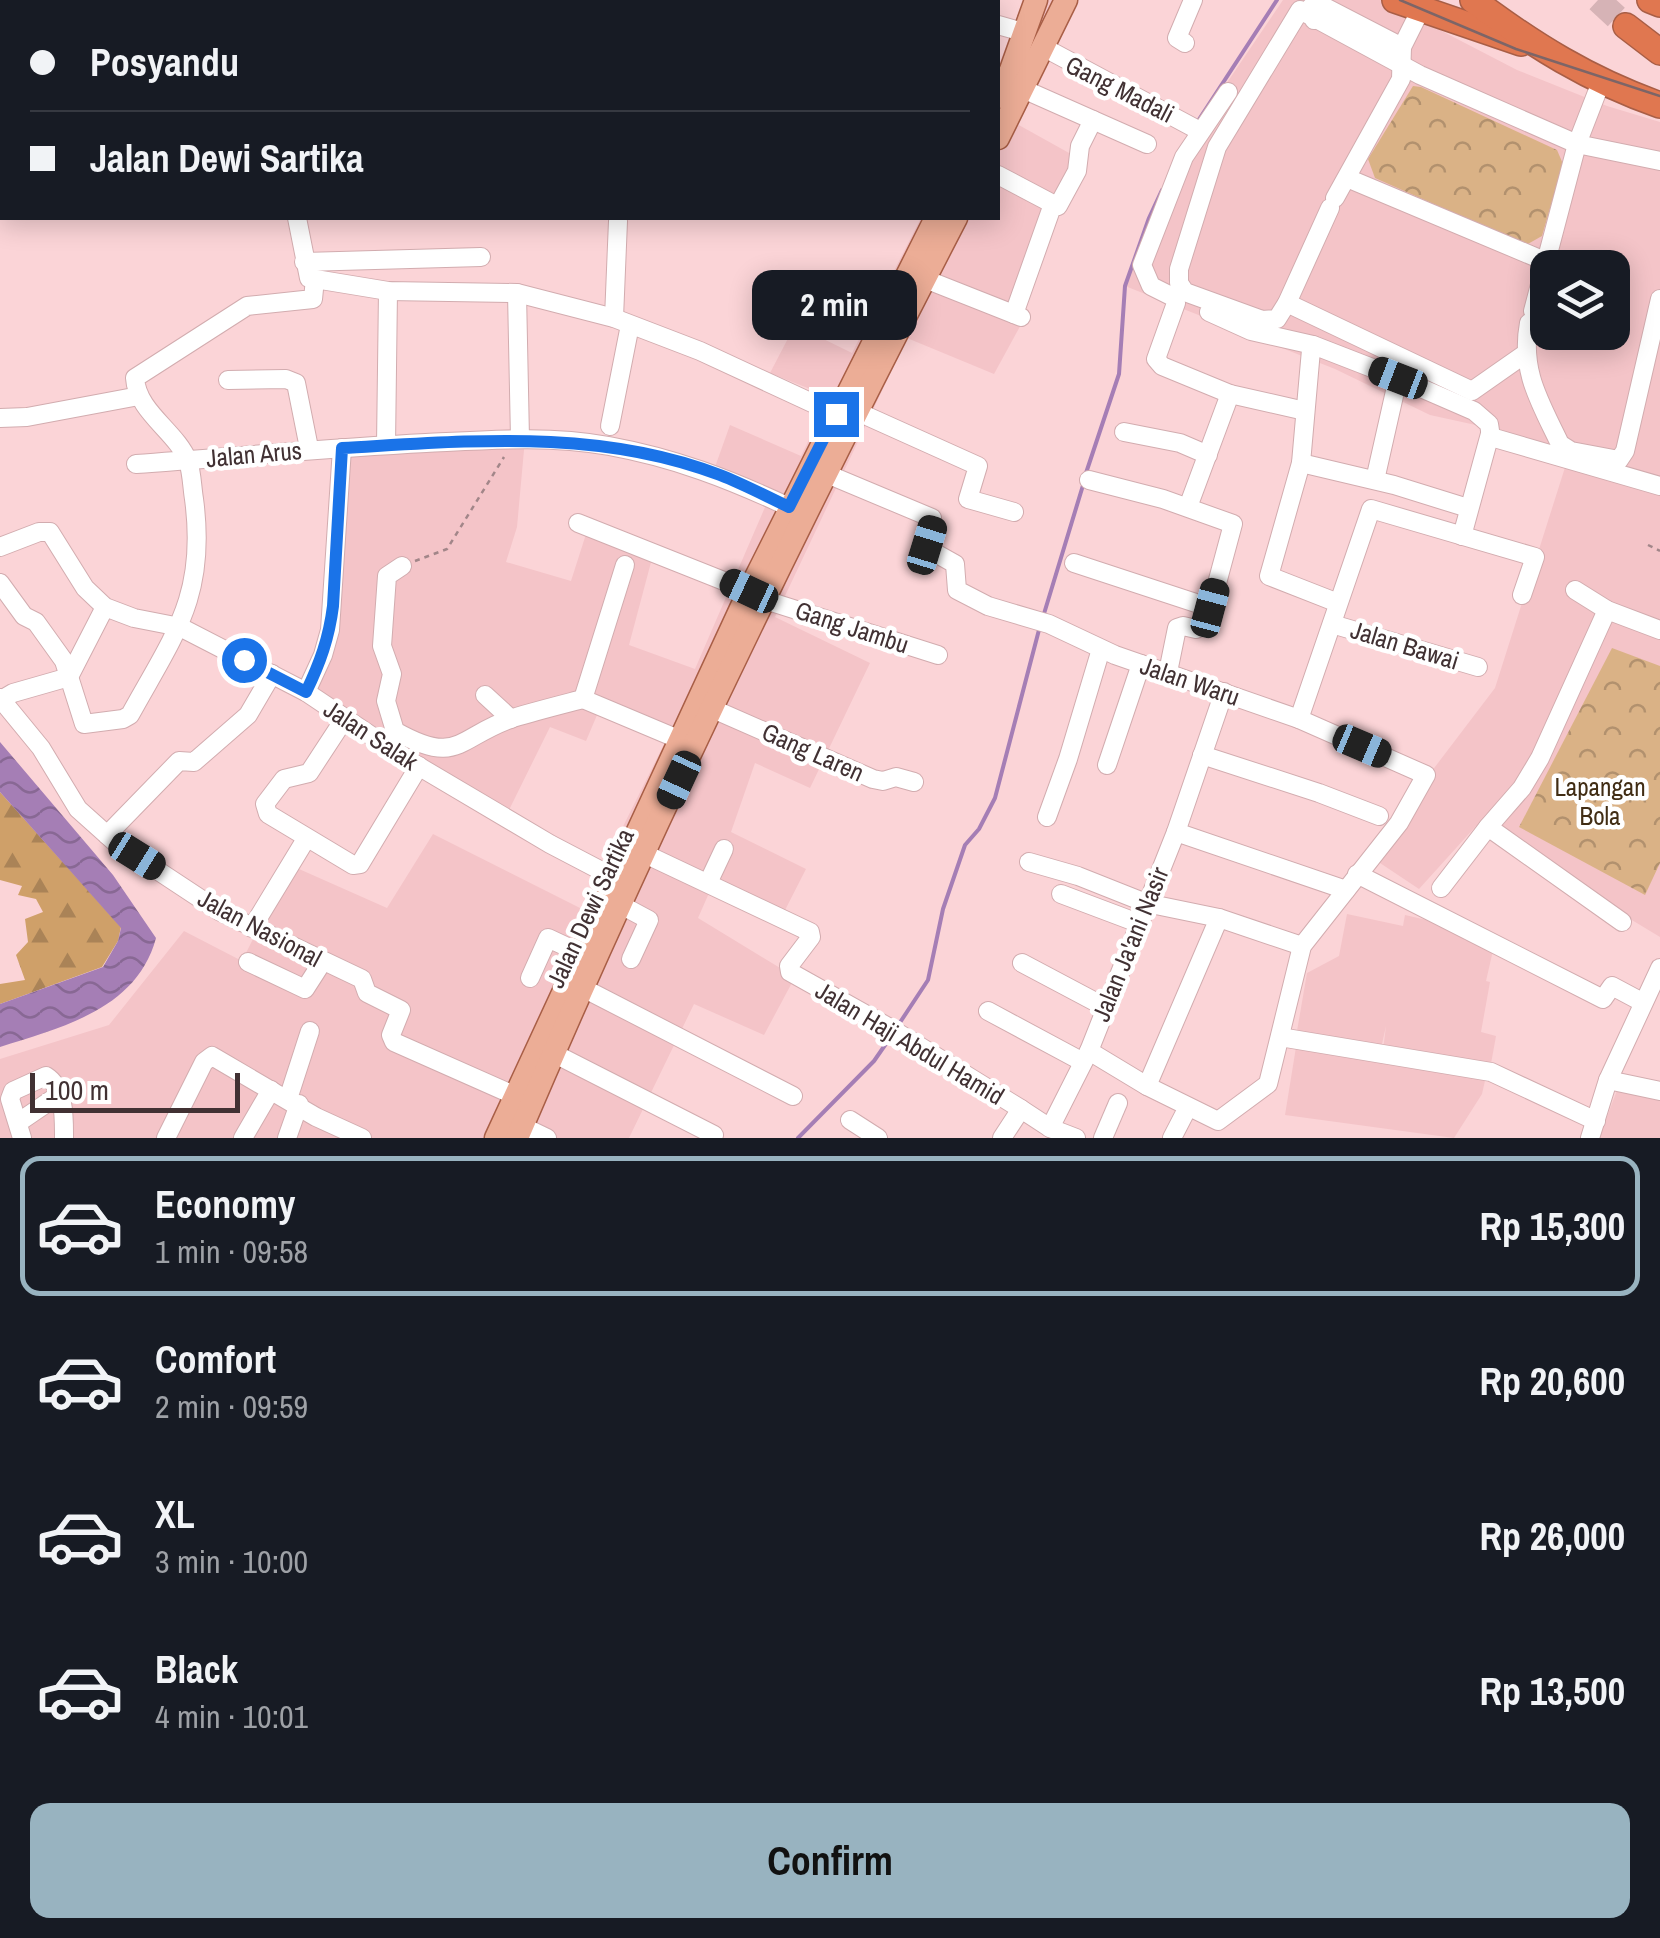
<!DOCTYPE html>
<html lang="en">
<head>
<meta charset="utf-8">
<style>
	:root { --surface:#171b24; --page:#20242c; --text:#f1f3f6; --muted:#9ea1a6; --line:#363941; --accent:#98b3c0 }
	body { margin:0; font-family:"Archivo Narrow",sans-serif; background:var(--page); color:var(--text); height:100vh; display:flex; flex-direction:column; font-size:38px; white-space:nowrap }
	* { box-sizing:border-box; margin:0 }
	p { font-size:32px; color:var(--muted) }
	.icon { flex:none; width:55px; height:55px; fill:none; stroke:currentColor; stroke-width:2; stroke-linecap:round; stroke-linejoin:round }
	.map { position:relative; height:1138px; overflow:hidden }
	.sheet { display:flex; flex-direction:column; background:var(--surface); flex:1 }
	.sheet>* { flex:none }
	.banner { position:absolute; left:0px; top:0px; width:1000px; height:220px; box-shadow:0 5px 25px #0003; display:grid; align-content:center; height:220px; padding:0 30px; background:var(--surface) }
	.fabs { position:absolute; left:1530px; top:250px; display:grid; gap:20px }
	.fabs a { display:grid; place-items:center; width:100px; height:100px; border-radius:20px; background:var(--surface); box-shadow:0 5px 25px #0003; font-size:50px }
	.scale { position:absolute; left:30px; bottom:25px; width:210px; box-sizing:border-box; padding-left:10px; border:5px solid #413133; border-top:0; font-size:28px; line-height:35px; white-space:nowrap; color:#413133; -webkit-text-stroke:8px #fff; paint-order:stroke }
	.end { position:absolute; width:45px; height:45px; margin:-22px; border:12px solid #1a73e8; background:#fff; box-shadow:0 0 0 5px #fff }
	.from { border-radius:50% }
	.bubble { position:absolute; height:70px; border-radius:20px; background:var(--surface); box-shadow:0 5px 25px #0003; font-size:32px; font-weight:700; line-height:70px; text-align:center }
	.car { position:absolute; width:30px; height:60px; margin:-30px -15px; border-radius:12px; box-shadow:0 0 8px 2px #0007; background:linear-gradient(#222 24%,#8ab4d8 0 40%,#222 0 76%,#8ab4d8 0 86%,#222 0) }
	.banner b { display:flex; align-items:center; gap:35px; height:95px; font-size:38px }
	.banner b+b { border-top:2px solid var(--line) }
	.banner i { width:25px; height:25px; background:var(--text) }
	ul { padding:18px 0 0; list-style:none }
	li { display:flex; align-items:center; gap:30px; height:140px; margin:0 20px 15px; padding:0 10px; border:5px solid transparent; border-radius:20px }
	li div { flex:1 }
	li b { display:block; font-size:38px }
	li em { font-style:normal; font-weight:700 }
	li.on { border-color:var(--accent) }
	li>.icon { width:90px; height:90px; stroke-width:1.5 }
	.cta { display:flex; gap:20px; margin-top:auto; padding:20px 30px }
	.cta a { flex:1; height:115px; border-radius:20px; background:var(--accent); color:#111; font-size:40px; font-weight:700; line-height:115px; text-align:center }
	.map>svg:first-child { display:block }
	.built { fill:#f4c4c8; fill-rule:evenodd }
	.forest { fill:url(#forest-firs) }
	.park { fill:url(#park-crowns) }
	.water { fill:url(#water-waves) }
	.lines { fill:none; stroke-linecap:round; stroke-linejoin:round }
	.stream { stroke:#a57eb5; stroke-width:4 }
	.highway-tunnel { stroke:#d6b3b6; stroke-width:25; stroke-dasharray:25 12; stroke-linecap:butt }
	.minor-casing { stroke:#d2acaf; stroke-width:20 }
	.major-casing { stroke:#a85e46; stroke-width:25 }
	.highway-casing { stroke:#a85e46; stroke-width:28 }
	.path { stroke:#a28689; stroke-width:2.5; stroke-dasharray:5 5; stroke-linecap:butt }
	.minor { stroke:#fff; stroke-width:18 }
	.major { stroke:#ecad96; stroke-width:22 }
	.highway { stroke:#e07750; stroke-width:25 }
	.tram { stroke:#7c6567; stroke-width:2.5 }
	.route { stroke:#1a73e8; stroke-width:12 }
	.labels { text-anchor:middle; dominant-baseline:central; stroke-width:9; stroke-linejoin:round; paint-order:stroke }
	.street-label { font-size:25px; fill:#413133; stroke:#fff }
	.park-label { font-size:25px; fill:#412d14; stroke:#fff }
</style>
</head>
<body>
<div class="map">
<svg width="1660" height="1138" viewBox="0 0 1660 1138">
	<defs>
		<pattern id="forest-firs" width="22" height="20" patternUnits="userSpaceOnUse" patternTransform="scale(2.5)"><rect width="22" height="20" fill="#cfa069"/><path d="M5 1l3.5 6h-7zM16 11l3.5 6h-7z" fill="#aa8357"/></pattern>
		<pattern id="park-crowns" width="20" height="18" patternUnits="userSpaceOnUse" patternTransform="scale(2.5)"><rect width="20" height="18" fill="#dab286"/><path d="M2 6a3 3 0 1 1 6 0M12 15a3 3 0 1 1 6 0" fill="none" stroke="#b2916e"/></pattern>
		<pattern id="water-waves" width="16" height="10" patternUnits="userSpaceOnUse" patternTransform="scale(2.5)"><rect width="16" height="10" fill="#a57eb5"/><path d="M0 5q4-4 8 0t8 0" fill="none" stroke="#886894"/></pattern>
	</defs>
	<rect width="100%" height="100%" fill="#fbd4d7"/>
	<g class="built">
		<path d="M1024 0H1076L1017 124 1087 163 1038 236 1024 319 994 374 907 338 775 617 870 663 810 788 755 763 731 832 806 869 781 918 713 884 698 918 795 977 764 1035 694 1004 629 1138H0V1059L109 1025 184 931 242 961 290 865 387 908 433 834 582 909 668 736 600 708 586 741 550 727 508 812 308 690 328 631 339 443 526 428 517 527 506 562 571 581 587 531 654 551 629 645 695 669 772 491 715 467 730 425 801 456 830 397 770 373 795 325 852 353 921 218H998V67Z"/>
		<path d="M1283 0H1382L1517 70 1607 106 1660 122V937L1476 826 1419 889 1368 855 1495 688 1568 458 1555 448 1503 431 1430 415 1335 369 1125 286 1197 127ZM1548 268H1612V332H1548Z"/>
		<path d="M1347 914 1403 926 1405 915 1466 929 1464 940 1494 946 1486 981 1490 982 1481 1032 1496 1036 1490 1069 1383 1050 1386 1026 1380 1053 1296 1037 1307 973 1339 956Z"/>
		<path d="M1297 1041 1487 1072 1482 1094 1454 1138 1285 1115Z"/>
		<path d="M1619 1085 1660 1100V1138H1599Z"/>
	</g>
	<path class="forest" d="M0 792 121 927 118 941 102 967 0 1004V984L25 980 16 955 28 942 25 919 43 912 36 899 18 895 22 886 0 880Z"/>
	<g class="park">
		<path d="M1413 86 1421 87 1557 150 1563 164 1542 236 1526 245 1375 178 1368 159Z"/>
		<path d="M1612 648 1660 666V863L1645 895 1519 827Z"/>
	</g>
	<path class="water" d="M0 742 113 875 156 938C137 1009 63 1027 0 1047V1004L103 967 118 941 121 928 0 792Z"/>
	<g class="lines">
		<g class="stream">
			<path d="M1196 124 1277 0"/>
			<path d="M1086 473 1119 374 1125 286 1149 218 1162 190"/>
			<path d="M1043 617 1084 482"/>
			<path d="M897 1027 928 980 943 909 965 845 979 829 995 798 1040 626"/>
			<path d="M798 1138 874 1061 892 1035"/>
		</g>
		<path class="highway-tunnel" d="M1598 0 1626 26"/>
		<g class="minor-casing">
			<g id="minor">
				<path d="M255 0 256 2"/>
				<path d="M729 0 735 2"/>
				<path d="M788 2 789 0"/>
				<path d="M986 2V0"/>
				<path d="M1314 20 1311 7 1319 4 1402 47"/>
				<path d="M998 25 1023 32"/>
				<path d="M1185 43 1177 38 1193 0"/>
				<path d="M1043 47 1198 130"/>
				<path d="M1023 89 1147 144"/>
				<path d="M1228 92 1184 157 1142 265 1151 286 1173 297 1176 303 1156 359 1162 366 1230 394 1305 411"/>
				<path d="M998 175 1053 204"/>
				<path d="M1347 178 1547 262"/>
				<path d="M1335 198 1401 79 1402 47 1421 9"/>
				<path d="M1330 208 1287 303 1277 319 1262 320 1185 292 1179 283V269L1217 147 1300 10 1420 75 1577 144 1660 161"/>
				<path d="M297 218 309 278 388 291 517 293 614 318 700 351 836 414"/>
				<path d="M304 262 481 257"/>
				<path d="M925 279 1021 317"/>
				<path d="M517 293 520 439"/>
				<path d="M1287 303 1472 391 1525 354"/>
				<path d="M1533 311 1577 144 1601 82"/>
				<path d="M1209 312 1251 331 1313 345"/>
				<path d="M1014 314 1053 204 1058 206 1077 171 1080 146 1093 120"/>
				<path d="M614 318 618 221"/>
				<path d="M1529 323C1520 371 1540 402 1560 444L1571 451 1619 460 1625 451 1660 299"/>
				<path d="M228 380 286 379 296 383 309 448"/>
				<path d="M858 412 978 466 968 499 1014 512"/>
				<path d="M0 418 27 417 139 396"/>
				<path d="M610 426 630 325"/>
				<path d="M1124 432 1180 443 1208 455"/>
				<path d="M386 445 388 291"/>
				<path d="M1301 463 1394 485 1468 508"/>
				<path d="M136 464C233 457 329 448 426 443 487 440 548 435 609 446 675 458 729 479 789 507"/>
				<path d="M827 474 932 518 927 545 930 550 955 564 957 590 988 606 1049 624 1115 655 1299 719 1426 775 1399 823 1302 946 1268 1084 1218 1121 1147 1086 1089 1051"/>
				<path d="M1089 480 1163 499 1233 524 1206 624 1196 629 1183 626 1177 628 1168 672"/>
				<path d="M1375 480 1398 378 1474 411 1489 424 1491 437 1660 486"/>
				<path d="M1188 507 1230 394"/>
				<path d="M578 523 749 591"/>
				<path d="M1462 536 1490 434"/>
				<path d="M0 547 39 532H50L85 588 105 607 134 618 180 627 306 692 403 757 550 844 615 878"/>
				<path d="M1074 563 1211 608"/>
				<path d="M625 565 583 699 690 744"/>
				<path d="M402 566 387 576 382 646 392 674 386 701 395 731C459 767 457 737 513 718 536 711 560 705 583 699"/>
				<path d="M0 583 24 616 36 622 64 661 84 724 123 719 130 715C174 635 207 596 194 499 192 487 192 473 188 461 176 431 137 412 135 378L247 306 313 299 315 279"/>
				<path d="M1575 590 1607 610 1660 630"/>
				<path d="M765 600 938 655"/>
				<path d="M1338 603 1269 576 1301 463 1311 350 1313 345 1398 378"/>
				<path d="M1607 610 1540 758 1522 788 1488 827 1622 922"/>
				<path d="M1332 624 1478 667"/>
				<path d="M306 692 323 655 330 630 342 448"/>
				<path d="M485 695 511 719"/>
				<path d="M0 698 41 748 78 809 116 843 219 911 362 979 367 993 401 1010 391 1035 394 1042 527 1101"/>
				<path d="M1 700 13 693 69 677 105 607"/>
				<path d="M713 709 873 779 883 781 896 777 914 782"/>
				<path d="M345 718 309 773 284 779 265 804 268 814 353 865 360 864 419 766"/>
				<path d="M1299 719 1371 509 1535 557 1522 595"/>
				<path d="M1202 755 1319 793 1379 816"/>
				<path d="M1107 765 1141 664"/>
				<path d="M1047 817 1068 759 1101 649"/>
				<path d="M1176 832 1346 890"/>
				<path d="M107 835 179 761 194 762 248 715 272 674"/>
				<path d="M645 854 810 932 811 937 789 966 790 972 890 1028 1021 1109"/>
				<path d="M1029 862 1078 876 1146 903 1219 918 1302 946"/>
				<path d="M1357 874 1603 999 1612 986 1642 1002"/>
				<path d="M708 883 724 849"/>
				<path d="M1441 888 1488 827"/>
				<path d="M1061 894 1138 923"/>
				<path d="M621 905 649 920 631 959"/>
				<path d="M252 928 306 839"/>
				<path d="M248 962 305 989 323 961"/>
				<path d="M1022 963 1105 1007"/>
				<path d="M530 978 548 938 580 953"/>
				<path d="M583 988 793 1096"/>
				<path d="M988 1011 1083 1062"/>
				<path d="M1280 1037 1491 1072 1596 1121"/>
				<path d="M555 1054 714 1135"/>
				<path d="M1608 1080 1660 1091"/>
				<path d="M1147 1086 1219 918"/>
				<path d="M288 1099 310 1031"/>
				<path d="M850 1120 878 1138"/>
				<path d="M19 1122 60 1094"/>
				<path d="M522 1126 547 1138"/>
				<path d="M1050 1128 1076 1138"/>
				<path d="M22 1138 10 1099 13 1091 46 1076C65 1088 64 1117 64 1138"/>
				<path d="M166 1138 204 1062 212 1056 316 1117 362 1138"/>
				<path d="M243 1138 271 1090"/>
				<path d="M287 1138 299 1104"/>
				<path d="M1002 1138 1021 1109 1050 1128 1089 1051 1176 832 1224 692"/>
				<path d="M1103 1138 1118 1103"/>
				<path d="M1172 1138 1188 1107"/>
				<path d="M1590 1138 1608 1080 1660 968"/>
			</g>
		</g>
		<g class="major-casing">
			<g id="major">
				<path d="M998 97 1011 70 1036 0"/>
				<path d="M998 138 1066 0"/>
				<path d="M496 1138 749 591 936 218"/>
				<path d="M517 1138C650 826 800 519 956 218"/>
			</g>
		</g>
		<g class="highway-casing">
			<g id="highway">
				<path d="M1395 0 1521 43"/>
				<path d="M1473 0C1533 45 1589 80 1660 105"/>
				<path d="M1650 0 1660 4"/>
				<path d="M1626 26 1660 52"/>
			</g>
		</g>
		<g class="path">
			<path d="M1648 545 1660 551"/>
			<path d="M415 561 447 549 504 457"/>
		</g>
		<use href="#minor" class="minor"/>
		<use href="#major" class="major"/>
		<use href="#highway" class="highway"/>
		<path class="tram" d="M1400 0 1516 49 1660 96"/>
	</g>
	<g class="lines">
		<path class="route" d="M244 660 306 692C320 663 329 638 333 606L342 448C470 441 598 428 720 475 743 484 766 496 789 507L836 414"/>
	</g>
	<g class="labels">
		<g class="street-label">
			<text transform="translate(1120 89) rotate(27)">Gang Madali</text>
			<text transform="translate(254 454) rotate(-5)">Jalan Arus</text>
			<text transform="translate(852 627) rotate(18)">Gang Jambu</text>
			<text transform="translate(1405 645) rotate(17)">Jalan Bawai</text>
			<text transform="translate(1190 681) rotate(19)">Jalan Waru</text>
			<text transform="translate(371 735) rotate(33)">Jalan Salak</text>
			<text transform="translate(813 752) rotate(24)">Gang Laren</text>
			<text transform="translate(590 908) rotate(-65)">Jalan Dewi Sartika</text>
			<text transform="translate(260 928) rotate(28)">Jalan Nasional</text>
			<text transform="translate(1130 944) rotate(-68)">Jalan Ja'ani Nasir</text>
			<text transform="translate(910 1043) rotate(31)">Jalan Haji Abdul Hamid</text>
		</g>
		<g class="park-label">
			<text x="1600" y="787">Lapangan<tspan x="1600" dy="29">Bola</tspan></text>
		</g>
	</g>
</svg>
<div class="fabs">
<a><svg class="icon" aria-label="layers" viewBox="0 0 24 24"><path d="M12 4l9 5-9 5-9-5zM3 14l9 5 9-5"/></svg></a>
</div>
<div class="scale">100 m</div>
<i class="end from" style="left:244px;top:660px"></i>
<i class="end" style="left:836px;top:414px"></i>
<div class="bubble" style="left:752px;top:270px;width:165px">2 min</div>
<i class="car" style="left:1398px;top:378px;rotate:291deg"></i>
<i class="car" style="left:927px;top:545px;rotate:17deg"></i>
<i class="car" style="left:749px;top:591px;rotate:295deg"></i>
<i class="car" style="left:1210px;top:608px;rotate:15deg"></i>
<i class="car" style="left:1362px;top:746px;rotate:113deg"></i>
<i class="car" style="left:679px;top:780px;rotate:205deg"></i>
<i class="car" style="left:137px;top:856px;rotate:122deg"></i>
<div class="banner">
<b><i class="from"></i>Posyandu</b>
<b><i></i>Jalan Dewi Sartika</b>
</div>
</div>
<section class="sheet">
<ul>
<li class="on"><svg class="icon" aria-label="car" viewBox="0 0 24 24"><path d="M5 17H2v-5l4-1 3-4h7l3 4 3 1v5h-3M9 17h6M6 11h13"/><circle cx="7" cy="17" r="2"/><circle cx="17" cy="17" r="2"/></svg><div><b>Economy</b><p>1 min · 09:58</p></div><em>Rp 15,300</em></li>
<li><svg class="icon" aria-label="car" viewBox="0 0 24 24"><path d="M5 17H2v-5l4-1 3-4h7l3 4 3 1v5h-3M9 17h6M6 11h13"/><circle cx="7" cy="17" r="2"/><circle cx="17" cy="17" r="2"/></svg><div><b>Comfort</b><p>2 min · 09:59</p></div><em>Rp 20,600</em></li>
<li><svg class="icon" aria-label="car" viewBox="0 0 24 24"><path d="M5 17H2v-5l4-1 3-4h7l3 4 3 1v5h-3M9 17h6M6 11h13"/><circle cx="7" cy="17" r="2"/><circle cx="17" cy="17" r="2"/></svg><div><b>XL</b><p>3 min · 10:00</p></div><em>Rp 26,000</em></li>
<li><svg class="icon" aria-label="car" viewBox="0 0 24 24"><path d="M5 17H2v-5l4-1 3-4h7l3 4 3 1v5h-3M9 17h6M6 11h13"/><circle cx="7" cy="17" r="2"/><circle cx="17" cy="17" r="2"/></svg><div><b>Black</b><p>4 min · 10:01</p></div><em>Rp 13,500</em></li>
</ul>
<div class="cta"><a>Confirm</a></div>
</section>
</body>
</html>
